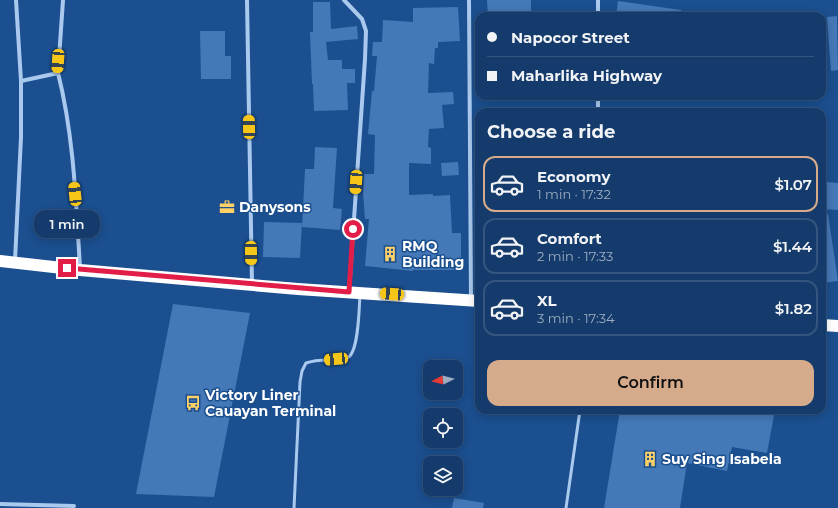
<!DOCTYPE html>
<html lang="en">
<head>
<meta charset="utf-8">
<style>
	:root { --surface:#143b6b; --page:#1d4271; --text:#f1f3f6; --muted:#9dadc1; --line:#33557e; --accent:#d6ab8b }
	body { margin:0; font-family:Montserrat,sans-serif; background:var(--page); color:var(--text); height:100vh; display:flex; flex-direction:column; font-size:15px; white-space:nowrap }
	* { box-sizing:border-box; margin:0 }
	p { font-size:13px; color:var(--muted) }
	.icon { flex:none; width:22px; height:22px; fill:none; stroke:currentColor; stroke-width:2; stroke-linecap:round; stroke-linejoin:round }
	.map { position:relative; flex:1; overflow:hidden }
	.sheet { position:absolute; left:475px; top:108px; width:351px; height:306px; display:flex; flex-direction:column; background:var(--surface); border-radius:12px; box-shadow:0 2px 10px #0003,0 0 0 1px var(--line) }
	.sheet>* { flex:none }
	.hud { position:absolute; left:475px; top:12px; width:351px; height:88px; border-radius:12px; box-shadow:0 2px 10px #0003,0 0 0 1px var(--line); display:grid; align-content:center; height:88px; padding:0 12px; background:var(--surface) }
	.needle { width:26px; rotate:264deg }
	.tools { position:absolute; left:423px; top:360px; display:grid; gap:8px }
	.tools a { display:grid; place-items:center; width:40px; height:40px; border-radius:8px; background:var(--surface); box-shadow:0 2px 10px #0003,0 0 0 1px var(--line); font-size:20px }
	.end { position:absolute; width:18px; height:18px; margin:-9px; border:5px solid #e11d48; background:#fff; box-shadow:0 0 0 2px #fff }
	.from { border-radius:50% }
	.bubble { position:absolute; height:28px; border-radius:12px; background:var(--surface); box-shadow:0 2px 10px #0003,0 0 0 1px var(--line); font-size:13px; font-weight:600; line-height:28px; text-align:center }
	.car { position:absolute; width:12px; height:24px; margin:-12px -6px; border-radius:5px; box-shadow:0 0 3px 1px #0007; background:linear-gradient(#f5c518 24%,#345 0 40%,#f5c518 0 76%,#345 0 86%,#f5c518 0) }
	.hud b { display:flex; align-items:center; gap:14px; height:38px; font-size:15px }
	.hud b+b { border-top:1px solid var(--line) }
	.hud i { width:10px; height:10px; background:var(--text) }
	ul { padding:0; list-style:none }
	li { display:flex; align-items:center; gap:12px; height:56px; margin:0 8px 6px; padding:0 4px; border:2px solid var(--line); border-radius:12px }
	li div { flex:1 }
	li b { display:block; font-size:15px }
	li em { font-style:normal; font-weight:600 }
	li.on { border-color:var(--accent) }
	li>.icon { width:36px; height:36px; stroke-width:1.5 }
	h2 { padding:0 12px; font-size:18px; line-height:48px }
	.button { display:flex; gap:8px; margin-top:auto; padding:8px 12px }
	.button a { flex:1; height:46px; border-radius:12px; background:var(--accent); color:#111; font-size:16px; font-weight:600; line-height:46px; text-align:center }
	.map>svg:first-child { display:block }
	.building { fill:#4478b7 }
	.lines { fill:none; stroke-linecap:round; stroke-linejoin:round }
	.lane { stroke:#a9c9ee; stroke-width:3 }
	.street { stroke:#a9c9ee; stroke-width:4 }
	.highway { stroke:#fff; stroke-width:12 }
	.route { stroke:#e11d48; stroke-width:5 }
	.labels { text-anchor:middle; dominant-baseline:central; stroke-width:3; stroke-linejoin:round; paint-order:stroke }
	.poi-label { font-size:14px; font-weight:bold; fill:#fff; stroke:#1b4f8f; text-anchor:start }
</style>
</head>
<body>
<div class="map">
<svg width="838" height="508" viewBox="0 0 838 508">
	<rect width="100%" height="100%" fill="#1b4f8f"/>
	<g class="building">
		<path d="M487 0H531V16H488Z"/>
		<path d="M618 1 681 10V16H616Z"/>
		<path d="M313 2H330L331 29 357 26 358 39 326 42 328 60H342V69H355V83H347L348 110 314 111 313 84H312L310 32H313Z"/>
		<path d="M458 7 460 41 438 42V48H435L434 64 429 63 428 93 453 92 454 104 442 105 444 128 429 129 428 147 431 148V164L409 163V195L433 194V196L450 195 452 233H461V270H413V271L365 266 369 219H365L363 193 364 174H374L375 135 368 134 372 91H374L377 56H372L373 42H382L383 20 413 22V8Z"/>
		<path d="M837 16 838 70 831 71 827 17Z"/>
		<path d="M200 31H225V56H231V79H201Z"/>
		<path d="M315 147 337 148 333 208 342 209 340 230 302 227 305 169H314Z"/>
		<path d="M458 162 459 175 442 176 441 163Z"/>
		<path d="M826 182 838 183V210L823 209Z"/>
		<path d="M822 214H828L838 281 822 283Z"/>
		<path d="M264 222 302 223 300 258 263 257Z"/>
		<path d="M173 304 250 313 214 497 136 494Z"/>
		<path d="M620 410H775L767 453 732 447 727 471 687 463 680 508H604Z"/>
		<path d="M454 498 484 503 483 508H452Z"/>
	</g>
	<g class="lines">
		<g class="lane">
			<path d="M294 508 300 382 302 371 306 363C319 358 334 361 347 358 359 354 359 307 360 295"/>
			<path d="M566 508 580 410"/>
		</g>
		<g class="street">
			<path d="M247 0 252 284"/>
			<path d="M344 0 362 19 366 31 365 59 349 292"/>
			<path d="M469 0 471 300"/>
			<path d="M598 0V16"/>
			<path d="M58 73C74 136 76 203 80 268"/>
			<path d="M21 81 58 73 63 0"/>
			<path d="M598 96V112"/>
			<path d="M15 261 21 137V81L16 0"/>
			<path d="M0 504 74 506"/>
		</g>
		<g class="highway">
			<path d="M0 261 80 270 298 289 479 301"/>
			<path d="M822 325 838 326"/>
		</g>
	</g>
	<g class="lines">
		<path class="route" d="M67 268 349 292 353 229"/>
	</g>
	<defs>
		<g id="office-bare" transform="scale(1.2)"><path d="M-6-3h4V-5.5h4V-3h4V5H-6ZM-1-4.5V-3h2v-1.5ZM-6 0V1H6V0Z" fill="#ffd166" stroke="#1b4f8f" stroke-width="2.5" paint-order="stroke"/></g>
		<g id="building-bare" transform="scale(1.2)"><path d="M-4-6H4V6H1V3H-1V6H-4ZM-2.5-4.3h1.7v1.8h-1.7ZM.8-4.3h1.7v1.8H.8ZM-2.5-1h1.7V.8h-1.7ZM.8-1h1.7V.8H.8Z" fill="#ffd166" stroke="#1b4f8f" stroke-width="2.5" paint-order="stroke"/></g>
		<g id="bus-bare" transform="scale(1.2)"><path d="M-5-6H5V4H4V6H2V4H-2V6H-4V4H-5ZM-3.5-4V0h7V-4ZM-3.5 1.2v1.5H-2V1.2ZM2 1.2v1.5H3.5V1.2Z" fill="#ffd166" stroke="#1b4f8f" stroke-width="2.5" paint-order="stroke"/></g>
	</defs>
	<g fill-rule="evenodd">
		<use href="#office-bare" x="227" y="207"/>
		<use href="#building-bare" x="390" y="254"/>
		<use href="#bus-bare" x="193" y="403"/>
		<use href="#building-bare" x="650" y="459"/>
	</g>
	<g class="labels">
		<g class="poi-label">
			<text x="239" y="207">Danysons</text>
			<text x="402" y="246">RMQ<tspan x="402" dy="16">Building</tspan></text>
			<text x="205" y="395">Victory Liner<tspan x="205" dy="16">Cauayan Terminal</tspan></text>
			<text x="662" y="459">Suy Sing Isabela</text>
		</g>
	</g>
</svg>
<div class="tools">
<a><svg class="needle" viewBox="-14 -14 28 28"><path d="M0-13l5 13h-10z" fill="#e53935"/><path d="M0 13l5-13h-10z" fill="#9dadc1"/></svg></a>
<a><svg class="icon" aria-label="locate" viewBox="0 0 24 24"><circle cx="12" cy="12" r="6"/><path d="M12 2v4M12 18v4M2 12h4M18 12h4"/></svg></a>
<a><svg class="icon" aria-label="layers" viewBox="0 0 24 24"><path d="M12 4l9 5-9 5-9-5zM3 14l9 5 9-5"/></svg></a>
</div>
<i class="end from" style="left:353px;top:229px"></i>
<i class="end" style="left:67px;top:268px"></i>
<div class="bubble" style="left:34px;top:210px;width:66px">1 min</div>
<i class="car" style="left:58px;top:61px;rotate:184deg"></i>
<i class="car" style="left:249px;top:127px;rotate:359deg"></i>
<i class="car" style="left:356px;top:182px;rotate:184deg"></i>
<i class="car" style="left:75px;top:194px;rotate:354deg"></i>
<i class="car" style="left:251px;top:253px;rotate:179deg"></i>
<i class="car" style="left:392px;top:294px;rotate:274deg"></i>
<i class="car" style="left:336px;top:359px;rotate:265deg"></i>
<div class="hud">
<b><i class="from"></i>Napocor Street</b>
<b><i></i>Maharlika Highway</b>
</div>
<section class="sheet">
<h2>Choose a ride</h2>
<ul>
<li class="on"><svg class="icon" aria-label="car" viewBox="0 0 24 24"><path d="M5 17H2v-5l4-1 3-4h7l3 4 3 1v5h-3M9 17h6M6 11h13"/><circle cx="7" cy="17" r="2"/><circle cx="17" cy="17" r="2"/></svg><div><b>Economy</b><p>1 min · 17:32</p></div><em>$1.07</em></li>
<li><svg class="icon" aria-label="car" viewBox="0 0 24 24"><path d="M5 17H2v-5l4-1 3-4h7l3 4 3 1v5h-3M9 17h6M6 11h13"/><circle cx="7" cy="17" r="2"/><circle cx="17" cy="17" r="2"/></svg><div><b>Comfort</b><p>2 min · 17:33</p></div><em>$1.44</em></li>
<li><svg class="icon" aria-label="car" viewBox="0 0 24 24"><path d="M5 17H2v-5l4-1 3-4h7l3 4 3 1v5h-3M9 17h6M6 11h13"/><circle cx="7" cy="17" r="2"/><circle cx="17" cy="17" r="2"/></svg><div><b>XL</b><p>3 min · 17:34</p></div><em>$1.82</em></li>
</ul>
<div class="button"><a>Confirm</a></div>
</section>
</div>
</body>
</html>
